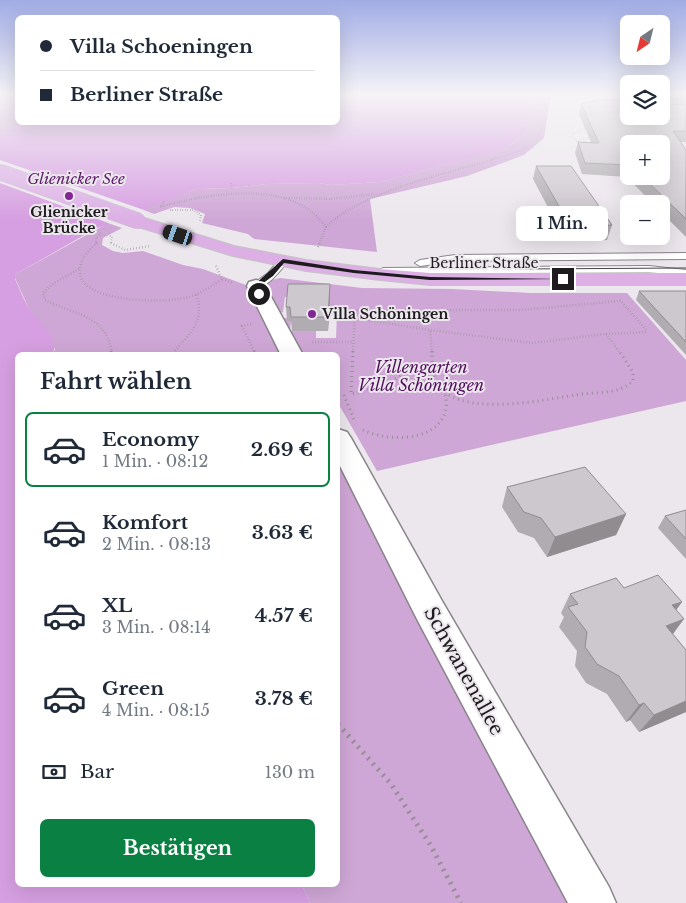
<!DOCTYPE html>
<html lang="de">
<head>
<meta charset="utf-8">
<style>
	:root { --surface:#fff; --page:#f6f6f7; --text:#1f2937; --muted:#747a83; --line:#e0e1e3; --accent:#0b8043 }
	body { margin:0; font-family:"Libre Baskerville",serif; background:var(--page); color:var(--text); height:100vh; display:flex; flex-direction:column; font-size:19px; white-space:nowrap }
	* { box-sizing:border-box; margin:0 }
	p { font-size:16px; color:var(--muted) }
	.icon { flex:none; width:28px; height:28px; fill:none; stroke:currentColor; stroke-width:2; stroke-linecap:round; stroke-linejoin:round }
	.map { position:relative; flex:1; overflow:hidden }
	.details { position:absolute; left:15px; top:352px; width:325px; height:535px; display:flex; flex-direction:column; background:var(--surface); border-radius:8px; box-shadow:0 5px 20px #0002 }
	.details>* { flex:none }
	.banner { position:absolute; left:15px; top:15px; width:325px; height:110px; border-radius:8px; box-shadow:0 5px 20px #0002; display:grid; align-content:center; height:110px; padding:0 25px; background:var(--surface) }
	.needle { width:32px; rotate:215deg }
	.controls { position:absolute; left:620px; top:15px; display:grid; gap:10px }
	.controls a { display:grid; place-items:center; width:50px; height:50px; border-radius:8px; background:var(--surface); box-shadow:0 5px 20px #0002; font-size:25px }
	.end { position:absolute; width:22px; height:22px; margin:-11px; border:6px solid #1d1b1d; background:#fff; box-shadow:0 0 0 2px #fff }
	.from { border-radius:50% }
	.bubble { position:absolute; height:35px; border-radius:8px; background:var(--surface); box-shadow:0 5px 20px #0002; font-size:16px; font-weight:800; line-height:35px; text-align:center }
	.car { position:absolute; width:15px; height:30px; margin:-15px -8px; border-radius:6px; box-shadow:0 0 4px 1px #0007; background:linear-gradient(#222 24%,#8ab4d8 0 40%,#222 0 76%,#8ab4d8 0 86%,#222 0) }
	.banner b { display:flex; align-items:center; gap:18px; height:48px; font-size:19px }
	.banner b+b { border-top:1px solid var(--line) }
	.banner i { width:12px; height:12px; background:var(--text) }
	ul { padding:0; list-style:none }
	li { display:flex; align-items:center; gap:15px; height:75px; margin:0 10px 8px; padding:0 15px; border:2px solid transparent; border-radius:8px }
	li div { flex:1 }
	li b { display:block; font-size:19px }
	li em { font-style:normal; font-weight:800 }
	li.current { border-color:var(--accent) }
	li>.icon { width:45px; height:45px; stroke-width:1.5 }
	h2 { padding:0 25px; font-size:22px; line-height:60px }
	.pay { display:flex; align-items:center; gap:12px; height:55px; padding:0 25px; font-size:19px }
	.pay p { margin-inline-start:auto }
	.cta { display:flex; gap:10px; margin-top:auto; padding:10px 25px }
	.cta a { flex:1; height:58px; border-radius:8px; background:var(--accent); color:#fff; font-size:20px; font-weight:800; line-height:58px; text-align:center }
	.map>svg:first-child { display:block }
	.green { fill:#cfa7d6; fill-rule:evenodd }
	.water { fill:#d69fe1 }
	.pier { fill:#ece7ed }
	.lines { fill:none; stroke-linecap:round; stroke-linejoin:round }
	.service-casing { stroke:#89858a; stroke-width:2 }
	.minor-casing { stroke:#89858a; stroke-width:3 }
	.primary-casing { stroke:#c4c4c4; stroke-width:2 }
	.path-far4 { stroke:#938f94; stroke-width:1; stroke-dasharray:0.5 2; stroke-linecap:butt }
	.path-far3 { stroke:#938f94; stroke-width:2; stroke-dasharray:0.5 2; stroke-linecap:butt }
	.path-far2 { stroke:#938f94; stroke-width:2.5; stroke-dasharray:0.5 2.5; stroke-linecap:butt }
	.path-far1 { stroke:#938f94; stroke-width:3; stroke-dasharray:1 4; stroke-linecap:butt }
	.path { stroke:#938f94; stroke-width:5; stroke-dasharray:2 5.5; stroke-linecap:butt }
	.service { fill:#fff; fill-rule:evenodd }
	.minor { fill:#fff; fill-rule:evenodd }
	.primary { fill:#dcb0e5; fill-rule:evenodd }
	.tram { stroke:#464346; stroke-width:1 }
	.primary-bridge-casing { stroke:#c4c4c4; stroke-width:17; stroke-linecap:butt }
	.primary-bridge { stroke:#dcb0e5; stroke-width:16 }
	.wall { fill:#b0acb1; fill-rule:evenodd }
	.shaded-wall { fill:#908c90 }
	.building { fill:#cdc8ce; stroke:#908c90 }
	.route { fill:#1d1b1d }
	.poi-dot { fill:#812692; stroke:#ece7ed; stroke-width:2 }
	.labels { text-anchor:middle; dominant-baseline:central; stroke-width:4; stroke-linejoin:round; paint-order:stroke }
	.far-poi-label { font-size:14px; font-weight:bold; fill:#1d1b1d; stroke:#ece7ed }
	.far-street-label { font-size:14px; fill:#1d1b1d; stroke:#ece7ed }
	.far-water-label { font-size:15px; font-style:italic; fill:#5c1a69; stroke:#ece7ed }
	.park-label { font-size:16px; font-style:italic; fill:#520e5e; stroke:#ece7ed }
	.near-street-label { font-size:19px; fill:#1d1b1d; stroke:#ece7ed }
</style>
</head>
<body>
<div class="map">
<svg width="686" height="903" viewBox="0 0 686 903">
	<rect width="100%" height="100%" fill="#ece7ed"/>
	<g class="green">
		<path d="M0 94H17L18 122 22 123 0 135Z"/>
		<path d="M534 94H551L544 138 524 155 467 176 370 199 377 252 254 239 248 234 202 223 205 214 190 208 174 207 154 214 141 209 196 189 232 188 266 184 319 183 331 185 380 182 493 152 512 144 526 133Z"/>
		<path d="M108 223 122 228 103 238 102 245 113 251 123 253 143 251 183 265 203 269 262 291V287L268 281 280 278 362 288 452 289 531 293H627L686 360V401L377 471 338 403V355H53L55 349 29 309 15 278 16 274ZM285 297H303L329 312H337L336 338H316V331H290L291 321 287 318H276L278 314 283 312Z"/>
		<path d="M338 428 605 903H310L302 885H338Z"/>
	</g>
	<path class="water" d="M338 94H534L526 133 512 144 494 152 380 182 331 185 319 183 266 184 232 188 196 189 95 229 16 274 15 279C20 289 24 302 31 311 40 325 59 335 53 355H18V885H302L310 903H0V135L22 122H338Z"/>
	<path class="pier" d="M0 160 144 210 111 224 0 183Z"/>
	<g class="lines">
		<g class="service-casing">
			<g id="service">
				<path d="M686 253V259L455 261 420 266 415 263 420 260 455 255Z"/>
				<path d="M280 259 288 261C280 271 266 290 253 288V284L268 273Z"/>
				<path d="M649 266 686 270V276L649 272 383 274 378 271 383 268Z"/>
			</g>
		</g>
		<g class="minor-casing">
			<g id="minor">
				<path d="M256 280 263 282 265 286 303 355H281L247 286 249 282Z"/>
				<path d="M338 429 347 432 351 438 442 601 609 887 616 903H568L418 621 338 462Z"/>
			</g>
		</g>
		<g class="primary-casing">
			<path id="primary" d="M138 216 234 246 306 260 380 269 430 273H686V285H430L380 280 306 271 233 256 132 225 130 221 132 217Z"/>
		</g>
		<g class="path-far4">
			<path d="M0 115 5 118 0 124"/>
			<path d="M576 141 593 137"/>
			<path d="M579 143 572 137 573 133 587 128"/>
			<path d="M491 160C542 144 540 147 546 94"/>
		</g>
		<g class="path-far3">
			<path d="M231 183 232 188"/>
			<path d="M284 198 330 199 375 194"/>
			<path d="M161 206 165 200"/>
			<path d="M160 207C202 195 276 181 313 213 318 217 322 222 326 227L319 244"/>
			<path d="M170 210H193L201 215 200 221"/>
			<path d="M326 227C362 191 446 174 495 159"/>
			<path d="M110 236 112 237 111 244"/>
			<path d="M96 244V238L102 232"/>
		</g>
		<g class="path-far2">
			<path d="M97 243C91 249 83 255 81 264 68 304 164 303 185 298 199 295 210 287 222 279"/>
			<path d="M111 243 125 250 150 246"/>
			<path d="M318 247 320 243"/>
			<path d="M216 266 222 279 234 283"/>
			<path d="M79 269 54 283 43 293 45 300C74 315 106 314 112 353"/>
			<path d="M620 300 647 331"/>
			<path d="M354 318 430 330"/>
			<path d="M251 324 242 326 255 353"/>
			<path d="M606 334 620 353"/>
			<path d="M606 334 647 332"/>
			<path d="M312 342H353"/>
			<path d="M173 353C190 333 204 324 197 295"/>
			<path d="M353 353 355 310H521L620 301"/>
			<path d="M432 353 430 330 532 343 606 334"/>
		</g>
		<g class="path-far1">
			<path d="M111 351 112 355"/>
			<path d="M254 351 256 355"/>
			<path d="M353 351 351 394 379 387 406 373 414 372 436 380"/>
			<path d="M432 351C432 361 432 373 436 382 456 419 543 400 575 395 596 391 616 396 633 381V372L619 351"/>
			<path d="M171 355 174 351"/>
			<path d="M344 395 354 420"/>
			<path d="M363 430C395 445 456 440 445 392"/>
		</g>
		<path class="path" d="M338 724 391 784 431 846 461 903"/>
		<use href="#service" class="service"/>
		<use href="#minor" class="minor"/>
		<use href="#primary" class="primary"/>
		<path class="tram" d="M520 269 686 268"/>
		<g class="primary-bridge-casing">
			<path id="primary-bridge" d="M0 172 138 221"/>
		</g>
		<use href="#primary-bridge" class="primary-bridge"/>
	</g>
	<g class="wall">
		<path d="M662 94H686V142H681L686 150V237L661 212V204H653L627 177 582 174 575 153 578 142H591L579 114 581 104H677ZM629 144 661 176H629Z"/>
		<path d="M536 166 612 225 607 240 589 241 567 237 563 230H560L533 179Z"/>
		<path d="M639 291H686V355L636 300Z"/>
		<path d="M330 297 328 331H292L291 321H287L286 307Z"/>
		<path d="M507 487 626 514 616 535 547 557 534 538 518 532 502 507Z"/>
		<path d="M686 510V559L658 528 665 516Z"/>
		<path d="M624 588 682 602 676 610 673 634 686 650V712L639 732 630 720 626 722 607 694 586 683 575 666 577 651 559 627 564 617 561 613 570 594Z"/>
	</g>
	<g class="shaded-wall">
		<path d="M330 284V297L328 331V317Z"/>
		<path d="M626 514 616 535 547 557 555 537Z"/>
		<path d="M682 602 668 621 672 605Z"/>
		<path d="M684 619 670 638 666 626Z"/>
		<path d="M686 701V712L639 732 654 715Z"/>
		<path d="M644 703 630 720 626 722 639 705Z"/>
	</g>
	<g class="building">
		<path d="M679 94H686V98Z"/>
		<path d="M602 99 629 101V116H661V103L686 105V131H673L686 150V219L642 176H661V144H629V165L585 163 578 142 599 143 581 104Z"/>
		<path d="M536 166H571L612 225 593 226 571 223 567 215H564Z"/>
		<path d="M288 284H330L328 317H291L290 307H286Z"/>
		<path d="M639 291H686V342Z"/>
		<path d="M585 467 626 514 555 537 541 518 524 512 507 487Z"/>
		<path d="M686 510V539L665 516Z"/>
		<path d="M658 575 682 602 672 605 684 619 666 626 686 650V701L654 715 644 703 639 705 619 676 597 664 585 647 587 632 568 607 578 604 570 594 616 578 624 588Z"/>
	</g>
	<linearGradient id="sky" x2="0" y2="1"><stop stop-color="#a1ace5"/><stop offset="0.43" stop-color="#f6f4f7"/><stop offset="1" stop-color="#f6f4f7" stop-opacity="0"/></linearGradient>
	<rect width="686" height="220" fill="url(#sky)"/>
	<path class="route" d="M283 259 354 270 430 277 566 279 430 280 354 273 284 263 273 276 259 286 262 294 257 296 254 285Z"/>
	<g class="poi-dot">
		<circle cx="69" cy="196" r="5"/>
		<circle cx="312" cy="314" r="5"/>
	</g>
	<g class="labels">
		<g class="far-poi-label">
			<text x="69" y="212">Glienicker<tspan x="69" dy="16">Brücke</tspan></text>
			<text x="322" y="314" text-anchor="start">Villa Schöningen</text>
		</g>
		<g class="far-street-label">
			<text x="484" y="263">Berliner Straße</text>
		</g>
		<g class="far-water-label">
			<text x="76" y="178">Glienicker See</text>
		</g>
		<g class="park-label">
			<text x="421" y="367">Villengarten<tspan x="421" dy="18">Villa Schöningen</tspan></text>
		</g>
		<g class="near-street-label">
			<text transform="translate(464 671) rotate(61)">Schwanenallee</text>
		</g>
	</g>
</svg>
<div class="controls">
<a><svg class="needle" viewBox="-14 -14 28 28"><path d="M0-13l5 13h-10z" fill="#e53935"/><path d="M0 13l5-13h-10z" fill="#747a83"/></svg></a>
<a><svg class="icon" aria-label="layers" viewBox="0 0 24 24"><path d="M12 4l9 5-9 5-9-5zM3 14l9 5 9-5"/></svg></a>
<a>+</a>
<a>−</a>
</div>
<i class="end from" style="left:259px;top:294px"></i>
<i class="end" style="left:563px;top:279px"></i>
<div class="bubble" style="left:516px;top:206px;width:92px">1 Min.</div>
<i class="car" style="left:178px;top:235px;rotate:289deg"></i>
<div class="banner">
<b><i class="from"></i>Villa Schoeningen</b>
<b><i></i>Berliner Straße</b>
</div>
<section class="details">
<h2>Fahrt wählen</h2>
<ul>
<li class="current"><svg class="icon" aria-label="car" viewBox="0 0 24 24"><path d="M5 17H2v-5l4-1 3-4h7l3 4 3 1v5h-3M9 17h6M6 11h13"/><circle cx="7" cy="17" r="2"/><circle cx="17" cy="17" r="2"/></svg><div><b>Economy</b><p>1 Min. · 08:12</p></div><em>2.69 €</em></li>
<li><svg class="icon" aria-label="car" viewBox="0 0 24 24"><path d="M5 17H2v-5l4-1 3-4h7l3 4 3 1v5h-3M9 17h6M6 11h13"/><circle cx="7" cy="17" r="2"/><circle cx="17" cy="17" r="2"/></svg><div><b>Komfort</b><p>2 Min. · 08:13</p></div><em>3.63 €</em></li>
<li><svg class="icon" aria-label="car" viewBox="0 0 24 24"><path d="M5 17H2v-5l4-1 3-4h7l3 4 3 1v5h-3M9 17h6M6 11h13"/><circle cx="7" cy="17" r="2"/><circle cx="17" cy="17" r="2"/></svg><div><b>XL</b><p>3 Min. · 08:14</p></div><em>4.57 €</em></li>
<li><svg class="icon" aria-label="car" viewBox="0 0 24 24"><path d="M5 17H2v-5l4-1 3-4h7l3 4 3 1v5h-3M9 17h6M6 11h13"/><circle cx="7" cy="17" r="2"/><circle cx="17" cy="17" r="2"/></svg><div><b>Green</b><p>4 Min. · 08:15</p></div><em>3.78 €</em></li>
</ul>
<div class="pay"><svg class="icon" aria-label="cash" viewBox="0 0 24 24"><path d="M3 7h18v10H3z"/><circle cx="12" cy="12" r="2"/></svg>Bar<p>130 m</p></div>
<div class="cta"><a>Bestätigen</a></div>
</section>
</div>
</body>
</html>
